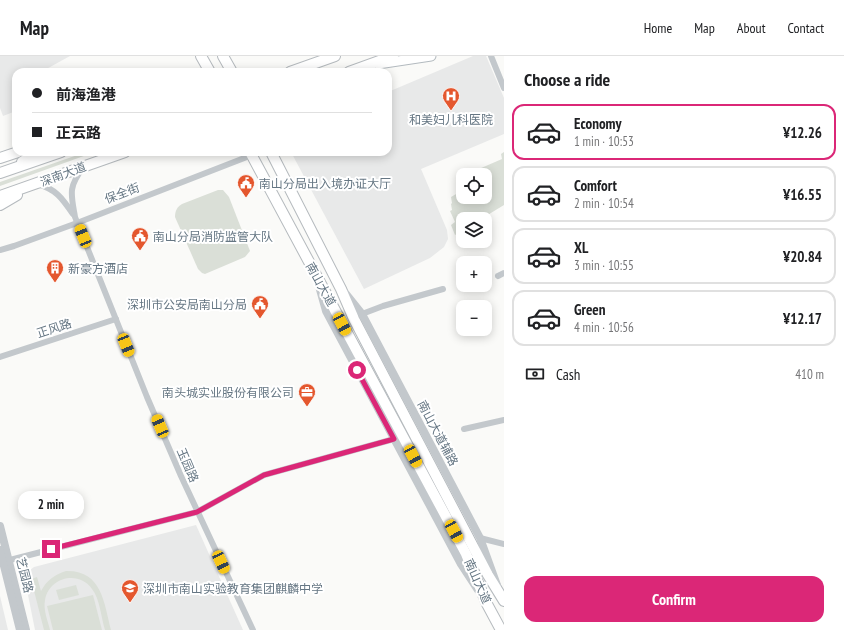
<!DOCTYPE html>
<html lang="en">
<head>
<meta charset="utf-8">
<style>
	:root { --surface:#fff; --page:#f6f6f6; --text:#202124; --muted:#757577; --line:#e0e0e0; --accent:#db2777 }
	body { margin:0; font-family:"PT Sans Narrow","Noto Sans SC",sans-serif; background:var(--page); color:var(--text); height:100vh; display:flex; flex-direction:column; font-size:15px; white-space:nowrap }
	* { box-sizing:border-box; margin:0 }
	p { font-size:13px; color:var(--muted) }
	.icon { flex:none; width:22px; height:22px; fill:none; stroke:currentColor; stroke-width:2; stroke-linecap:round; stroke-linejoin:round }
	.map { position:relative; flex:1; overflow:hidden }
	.side { display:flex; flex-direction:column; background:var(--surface); width:340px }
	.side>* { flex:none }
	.guide { position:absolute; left:12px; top:12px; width:380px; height:88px; border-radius:12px; box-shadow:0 2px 10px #0003; display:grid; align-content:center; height:88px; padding:0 20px; background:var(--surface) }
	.tools { position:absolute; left:456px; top:112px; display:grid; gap:8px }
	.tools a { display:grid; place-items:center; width:36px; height:36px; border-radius:8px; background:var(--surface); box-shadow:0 2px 10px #0003; font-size:20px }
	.end { position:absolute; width:18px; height:18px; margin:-9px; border:5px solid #db2777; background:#fff; box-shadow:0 0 0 2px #fff }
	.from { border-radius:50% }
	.bubble { position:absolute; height:28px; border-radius:12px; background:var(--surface); box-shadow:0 2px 10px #0003; font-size:13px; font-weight:800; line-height:28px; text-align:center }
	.car { position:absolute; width:12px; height:24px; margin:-12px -6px; border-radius:5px; box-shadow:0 0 3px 1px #0007; background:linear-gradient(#f5c518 24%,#345 0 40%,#f5c518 0 76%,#345 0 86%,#f5c518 0) }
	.guide b { display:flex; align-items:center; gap:14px; height:38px; font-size:15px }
	.guide b+b { border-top:1px solid var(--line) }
	.guide i { width:10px; height:10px; background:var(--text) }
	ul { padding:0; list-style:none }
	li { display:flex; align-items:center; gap:12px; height:56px; margin:0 8px 6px; padding:0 12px; border:2px solid var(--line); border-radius:12px }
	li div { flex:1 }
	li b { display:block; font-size:15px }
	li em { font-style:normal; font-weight:800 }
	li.active { border-color:var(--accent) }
	li>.icon { width:36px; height:36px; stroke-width:1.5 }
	h2 { padding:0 20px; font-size:18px; line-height:48px }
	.pay { display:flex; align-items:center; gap:10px; height:44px; padding:0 20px; font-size:15px }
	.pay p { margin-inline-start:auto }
	.action { display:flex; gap:8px; margin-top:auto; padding:8px 20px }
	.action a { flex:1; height:46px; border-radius:12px; background:var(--accent); color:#fff; font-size:16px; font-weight:800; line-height:46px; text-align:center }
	header { display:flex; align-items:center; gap:24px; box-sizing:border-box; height:56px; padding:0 20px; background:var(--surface); border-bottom:1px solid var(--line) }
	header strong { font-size:19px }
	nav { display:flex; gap:22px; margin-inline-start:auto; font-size:14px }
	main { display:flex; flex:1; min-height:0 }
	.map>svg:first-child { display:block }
	.built { fill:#e8e9e9 }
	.green { fill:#dadfd7 }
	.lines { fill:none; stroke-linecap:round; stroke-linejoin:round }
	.secondary-casing { stroke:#b3babf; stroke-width:11 }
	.primary-casing { stroke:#b5babe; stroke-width:12 }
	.minor { stroke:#c3c8cc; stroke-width:6 }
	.tertiary { stroke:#c3c8cc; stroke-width:8 }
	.secondary { stroke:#fff; stroke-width:9 }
	.primary { stroke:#fff; stroke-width:10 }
	.route { stroke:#db2777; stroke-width:5 }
	.labels { text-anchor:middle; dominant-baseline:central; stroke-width:4; stroke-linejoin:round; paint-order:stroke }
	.poi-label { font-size:12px; fill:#657683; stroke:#fff; text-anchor:start }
	.street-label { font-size:12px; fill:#657683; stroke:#fff }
</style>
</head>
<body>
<header>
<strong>Map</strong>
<nav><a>Home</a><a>Map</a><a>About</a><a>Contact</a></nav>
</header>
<main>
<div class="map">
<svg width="504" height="574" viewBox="0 0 504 574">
	<rect width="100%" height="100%" fill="#fafaf8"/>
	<g class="built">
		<path d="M0 0H70L41 16H16V30L13 31 16 39V55L3 60 0 52Z"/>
		<path d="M473 0H486L504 42V78L421 113 447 174 448 183 444 191 430 202 364 233 291 96H388V36Z"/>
		<path d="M196 469 243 574H35L24 519 34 511Z"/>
		<path d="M0 540 8 574H0Z"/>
	</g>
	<g class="green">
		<path d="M86 96H95L0 130V126Z"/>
		<path d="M504 96V149L481 163H463V174L455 179 451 169 455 166 450 155 452 154 451 148 452 147 451 141 463 134V141H485V119H465L502 103 501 98Z"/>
		<path d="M218 134H223L229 141 250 195 245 201 205 218 202 217 198 213 175 161C175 155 177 151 182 148Z"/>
		<path d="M66 515C102 514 104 547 111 574H105C101 561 100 543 92 533 79 514 49 521 45 544 43 554 48 565 50 574H44L31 523 37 521 41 535C47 524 54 519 66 515Z"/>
		<path d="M76 529 79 539 59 544 56 534Z"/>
		<path d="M93 539 102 574H53L47 550Z"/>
	</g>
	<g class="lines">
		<g class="secondary-casing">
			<path id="secondary" d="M378 8 431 0"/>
		</g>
		<g class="primary-casing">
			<g id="primary">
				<path d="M201 0 210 16"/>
				<path d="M223 0 232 16"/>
				<path d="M290 16 335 0"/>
				<path d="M349 16 393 0"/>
				<path d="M250 96 466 498 487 548 501 574"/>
				<path d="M271 96 341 233 354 263 488 519 504 545"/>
				<path d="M0 102 18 96"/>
				<path d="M22 106 37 96"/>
				<path d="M0 117 61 96"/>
				<path d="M0 140 125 96"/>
				<path d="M0 149 17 139"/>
			</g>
		</g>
		<g class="minor">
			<path d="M491 0 504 32"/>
			<path d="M83 112C68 131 71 138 75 161L147 341 181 420 253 574"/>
			<path d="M37 128C56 133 62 142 73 158"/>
			<path d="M0 194 14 190 77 167 252 99"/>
			<path d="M498 220 504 217"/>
			<path d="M362 258 383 250 443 233"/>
			<path d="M0 301 116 263"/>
			<path d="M464 373 504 364"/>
			<path d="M480 482 504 488"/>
			<path d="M6 505 197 456 264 419 394 383"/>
		</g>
		<g class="tertiary">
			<path d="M319 230 326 255 461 508 478 534"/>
			<path d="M346 238 362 258 480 482 497 529"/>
			<path d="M0 470 26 574"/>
			<path d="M0 494 20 574"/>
		</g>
		<use href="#secondary" class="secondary"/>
		<use href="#primary" class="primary"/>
	</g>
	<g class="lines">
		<path class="route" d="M51 493 197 456 264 419 394 383 357 314"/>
	</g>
	<defs>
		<g id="hospital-pin" transform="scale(0.9)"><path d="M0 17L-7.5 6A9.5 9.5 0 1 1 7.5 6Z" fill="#e4572e" stroke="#fff"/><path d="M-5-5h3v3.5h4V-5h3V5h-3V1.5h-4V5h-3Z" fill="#fff"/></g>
		<g id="civic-pin" transform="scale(0.9)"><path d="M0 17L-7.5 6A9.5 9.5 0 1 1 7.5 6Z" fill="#e4572e" stroke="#fff"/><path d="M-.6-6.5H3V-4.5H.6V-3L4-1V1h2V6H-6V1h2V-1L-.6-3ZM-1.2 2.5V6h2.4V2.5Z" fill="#fff"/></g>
		<g id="building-pin" transform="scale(0.9)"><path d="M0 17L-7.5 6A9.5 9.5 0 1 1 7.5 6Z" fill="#e4572e" stroke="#fff"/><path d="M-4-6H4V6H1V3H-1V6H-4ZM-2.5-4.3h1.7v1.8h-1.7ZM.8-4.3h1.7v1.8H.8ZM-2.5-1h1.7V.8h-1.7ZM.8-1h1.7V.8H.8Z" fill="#fff"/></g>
		<g id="office-pin" transform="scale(0.9)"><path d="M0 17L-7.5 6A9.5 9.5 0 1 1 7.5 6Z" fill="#e4572e" stroke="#fff"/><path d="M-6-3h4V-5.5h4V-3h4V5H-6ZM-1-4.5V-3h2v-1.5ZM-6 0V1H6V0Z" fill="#fff"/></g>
		<g id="school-pin" transform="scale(0.9)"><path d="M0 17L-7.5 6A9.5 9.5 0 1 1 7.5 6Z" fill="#e4572e" stroke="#fff"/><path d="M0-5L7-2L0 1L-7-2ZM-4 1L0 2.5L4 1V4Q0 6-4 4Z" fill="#fff"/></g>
	</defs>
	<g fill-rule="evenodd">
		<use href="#hospital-pin" x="451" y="40"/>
		<use href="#civic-pin" x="246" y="127"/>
		<use href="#civic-pin" x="140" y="180"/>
		<use href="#building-pin" x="55" y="212"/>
		<use href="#civic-pin" x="260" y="248"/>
		<use href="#office-pin" x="307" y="336"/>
		<use href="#school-pin" x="130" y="532"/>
	</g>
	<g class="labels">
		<g class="poi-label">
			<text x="451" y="63" text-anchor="middle">和美妇儿科医院</text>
			<text x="259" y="127">南山分局出入境办证大厅</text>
			<text x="153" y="180">南山分局消防监管大队</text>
			<text x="68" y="212">新豪方酒店</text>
			<text x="247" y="248" text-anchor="end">深圳市公安局南山分局</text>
			<text x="294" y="336" text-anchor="end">南头城实业股份有限公司</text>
			<text x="143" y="532">深圳市南山实验教育集团麒麟中学</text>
		</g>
		<g class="street-label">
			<text transform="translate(63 118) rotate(-20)">深南大道</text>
			<text transform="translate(122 137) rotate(-21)">保全街</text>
			<text transform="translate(321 228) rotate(61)">南山大道</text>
			<text transform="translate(54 272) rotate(-18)">正风路</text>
			<text transform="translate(438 377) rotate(62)">南山大道辅路</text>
			<text transform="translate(188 409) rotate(67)">玉园路</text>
			<text transform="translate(25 519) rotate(76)">艺园路</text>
			<text transform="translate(478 525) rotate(66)">南山大道</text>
		</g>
	</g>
</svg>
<div class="tools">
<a><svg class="icon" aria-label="locate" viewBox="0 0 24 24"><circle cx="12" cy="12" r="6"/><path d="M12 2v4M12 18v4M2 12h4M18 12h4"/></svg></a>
<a><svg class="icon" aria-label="layers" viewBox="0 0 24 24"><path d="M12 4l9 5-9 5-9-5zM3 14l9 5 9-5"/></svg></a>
<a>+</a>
<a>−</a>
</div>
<i class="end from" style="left:357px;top:314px"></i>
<i class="end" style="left:51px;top:493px"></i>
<div class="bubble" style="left:18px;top:435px;width:66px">2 min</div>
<i class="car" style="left:83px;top:180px;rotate:338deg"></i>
<i class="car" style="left:342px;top:268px;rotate:152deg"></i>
<i class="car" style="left:126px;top:289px;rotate:158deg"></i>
<i class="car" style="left:160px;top:370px;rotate:337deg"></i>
<i class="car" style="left:413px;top:400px;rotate:152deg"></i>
<i class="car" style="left:454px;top:475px;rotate:152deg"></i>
<i class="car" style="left:221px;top:506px;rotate:155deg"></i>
<div class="guide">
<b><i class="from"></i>前海渔港</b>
<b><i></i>正云路</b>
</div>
</div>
<section class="side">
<h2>Choose a ride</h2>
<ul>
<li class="active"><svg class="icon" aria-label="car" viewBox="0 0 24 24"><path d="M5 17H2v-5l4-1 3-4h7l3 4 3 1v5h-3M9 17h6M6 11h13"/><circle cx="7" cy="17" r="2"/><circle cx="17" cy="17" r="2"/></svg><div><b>Economy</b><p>1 min · 10:53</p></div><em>¥12.26</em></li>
<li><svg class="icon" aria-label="car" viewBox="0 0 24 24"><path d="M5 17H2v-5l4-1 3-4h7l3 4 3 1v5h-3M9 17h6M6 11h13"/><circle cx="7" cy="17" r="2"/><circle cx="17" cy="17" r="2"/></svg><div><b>Comfort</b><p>2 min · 10:54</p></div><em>¥16.55</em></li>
<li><svg class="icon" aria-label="car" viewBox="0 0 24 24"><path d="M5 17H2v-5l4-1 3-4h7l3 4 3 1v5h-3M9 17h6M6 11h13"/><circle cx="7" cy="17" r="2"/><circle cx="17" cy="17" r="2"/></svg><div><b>XL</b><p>3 min · 10:55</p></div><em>¥20.84</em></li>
<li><svg class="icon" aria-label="car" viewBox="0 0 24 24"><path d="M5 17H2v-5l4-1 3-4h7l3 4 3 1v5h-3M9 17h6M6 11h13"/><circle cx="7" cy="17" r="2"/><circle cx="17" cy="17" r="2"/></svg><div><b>Green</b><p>4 min · 10:56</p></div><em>¥12.17</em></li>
</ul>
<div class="pay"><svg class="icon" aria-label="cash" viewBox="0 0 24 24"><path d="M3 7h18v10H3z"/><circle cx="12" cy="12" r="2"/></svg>Cash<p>410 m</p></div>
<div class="action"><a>Confirm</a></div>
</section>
</main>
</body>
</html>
